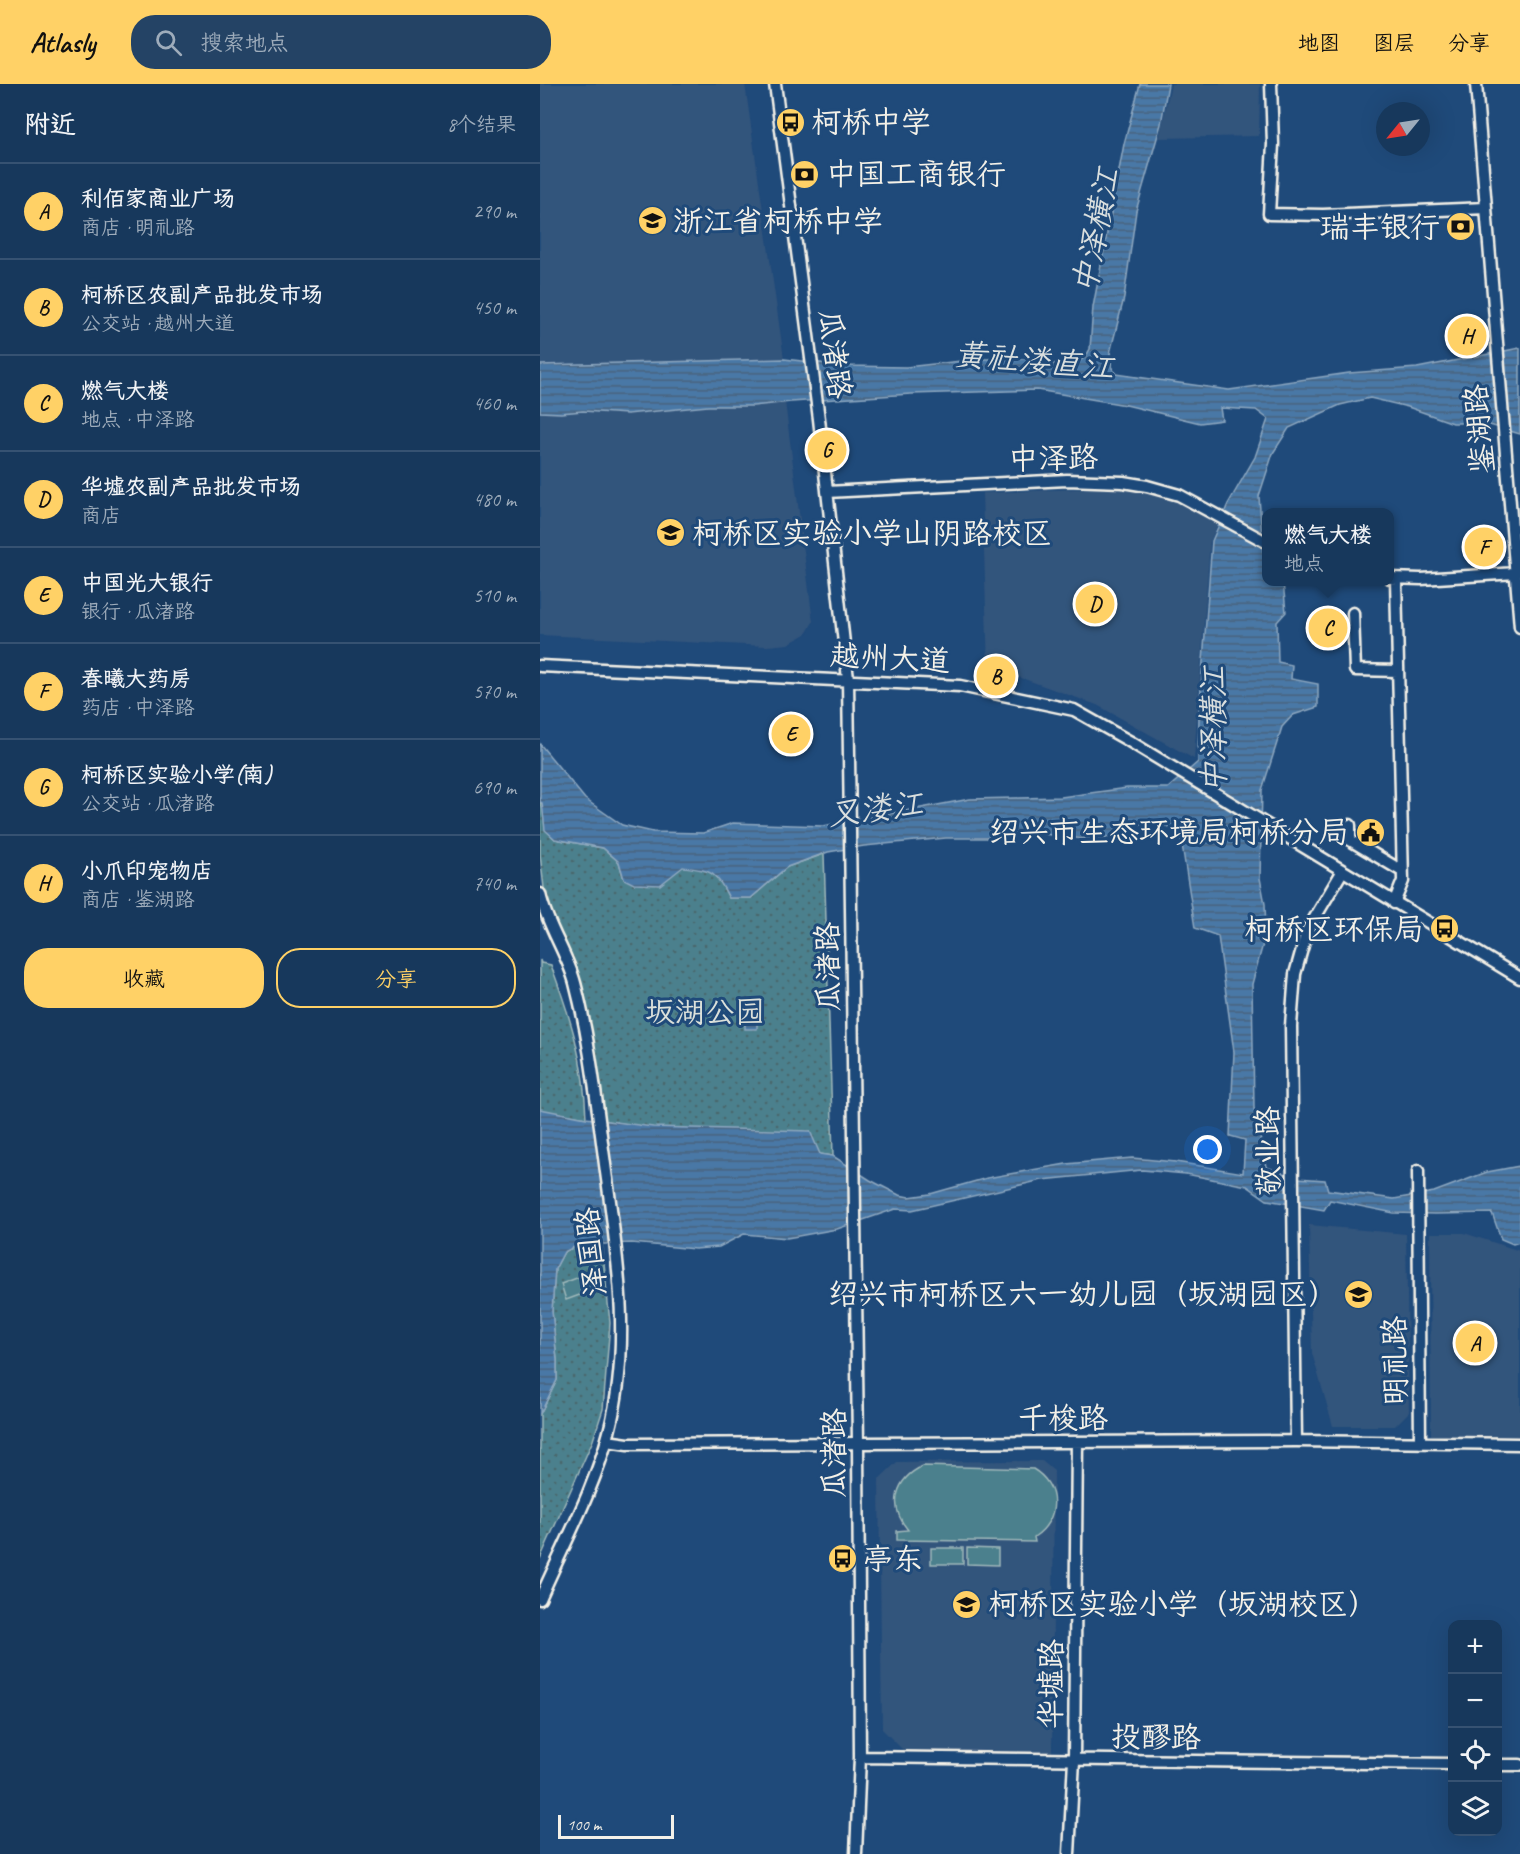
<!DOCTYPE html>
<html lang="zh">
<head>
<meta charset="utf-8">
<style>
  :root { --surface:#17385c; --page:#244365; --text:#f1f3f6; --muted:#9eacbb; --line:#365272; --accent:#ffd166 }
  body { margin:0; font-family:Caveat,"LXGW WenKai TC",sans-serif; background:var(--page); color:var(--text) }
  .controls { position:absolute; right:18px; bottom:18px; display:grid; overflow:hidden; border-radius:12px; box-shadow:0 6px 24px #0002 }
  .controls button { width:54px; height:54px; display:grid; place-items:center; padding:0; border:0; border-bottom:2px solid var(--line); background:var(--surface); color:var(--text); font:30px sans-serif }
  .compass { position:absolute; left:836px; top:18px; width:54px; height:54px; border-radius:50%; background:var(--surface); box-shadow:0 6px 24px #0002; rotate:240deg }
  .scale { position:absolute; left:18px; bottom:15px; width:116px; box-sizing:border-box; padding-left:6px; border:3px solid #f4f1e8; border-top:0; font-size:16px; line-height:21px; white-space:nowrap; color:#f4f1e8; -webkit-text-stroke:4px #1f4a7a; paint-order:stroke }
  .you { position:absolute; left:668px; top:1066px; width:21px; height:21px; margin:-15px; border:4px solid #fff; border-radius:50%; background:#1a73e8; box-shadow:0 0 0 9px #1a73e833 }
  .badge { display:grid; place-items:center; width:39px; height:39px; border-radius:50%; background:var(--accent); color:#111; font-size:20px; font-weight:700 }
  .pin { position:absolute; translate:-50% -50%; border:3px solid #fff; box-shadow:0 2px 6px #0006 }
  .popup { position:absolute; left:722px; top:424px; width:132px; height:78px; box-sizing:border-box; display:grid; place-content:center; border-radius:12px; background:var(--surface); filter:drop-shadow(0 2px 4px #0005); font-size:20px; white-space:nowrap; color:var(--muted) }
  .popup b { font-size:22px; color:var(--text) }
  .popup::after { content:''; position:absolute; left:50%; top:100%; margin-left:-12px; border:12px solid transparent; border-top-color:var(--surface) }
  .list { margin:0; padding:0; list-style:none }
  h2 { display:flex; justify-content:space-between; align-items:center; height:78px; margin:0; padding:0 24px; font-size:26px }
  h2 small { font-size:20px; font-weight:400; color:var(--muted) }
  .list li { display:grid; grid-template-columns:39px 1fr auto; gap:18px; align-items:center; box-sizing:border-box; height:96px; padding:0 24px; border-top:2px solid var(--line) }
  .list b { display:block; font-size:22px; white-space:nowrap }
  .list p { margin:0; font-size:20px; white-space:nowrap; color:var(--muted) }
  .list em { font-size:20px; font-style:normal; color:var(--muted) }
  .actions { display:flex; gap:12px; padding:18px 24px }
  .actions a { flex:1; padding:14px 0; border:2px solid var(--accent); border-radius:24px; text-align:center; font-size:21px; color:var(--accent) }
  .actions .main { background:var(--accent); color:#111 }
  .icon { flex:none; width:33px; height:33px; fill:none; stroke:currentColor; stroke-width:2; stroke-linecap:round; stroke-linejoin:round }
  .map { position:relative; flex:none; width:980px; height:1770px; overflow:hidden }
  header { display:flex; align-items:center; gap:36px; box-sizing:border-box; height:84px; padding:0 30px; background:var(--accent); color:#111 }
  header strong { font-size:28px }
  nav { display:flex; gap:33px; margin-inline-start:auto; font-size:21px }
  .search { width:420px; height:54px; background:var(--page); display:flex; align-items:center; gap:15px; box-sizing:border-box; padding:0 21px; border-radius:24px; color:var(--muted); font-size:22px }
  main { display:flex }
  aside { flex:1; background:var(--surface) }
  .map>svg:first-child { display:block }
  .built { fill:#33547c }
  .park { fill:url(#park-dots); stroke:#a0b8ba; stroke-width:1.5 }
  .garden { fill:#4b808d; stroke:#a0b8ba; stroke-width:1.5 }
  .water { fill:url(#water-rules); stroke:#8ea8c0; stroke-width:1.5 }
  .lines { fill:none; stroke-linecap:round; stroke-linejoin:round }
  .minor-casing { stroke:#f4f1e8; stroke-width:15 }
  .minor { stroke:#1f4a7a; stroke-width:10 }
  .labels { text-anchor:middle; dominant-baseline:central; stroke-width:6; stroke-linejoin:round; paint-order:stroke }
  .poi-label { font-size:30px; fill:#f4f1e8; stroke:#1f4a7a; text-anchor:start }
  .street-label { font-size:30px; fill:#f4f1e8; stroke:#1f4a7a }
  .park-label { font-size:30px; fill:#dbe0da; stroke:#1f4a7a }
  .water-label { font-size:32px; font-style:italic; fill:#dadfde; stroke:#1f4a7a }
</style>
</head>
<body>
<header>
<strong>Atlasly</strong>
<div class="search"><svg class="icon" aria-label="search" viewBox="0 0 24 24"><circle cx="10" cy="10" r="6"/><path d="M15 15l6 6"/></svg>搜索地点</div>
<nav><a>地图</a><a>图层</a><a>分享</a></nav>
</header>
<main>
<aside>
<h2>附近<small>8个结果</small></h2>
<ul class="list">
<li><span class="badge">A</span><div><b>利佰家商业广场</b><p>商店 · 明礼路</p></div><em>290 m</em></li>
<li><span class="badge">B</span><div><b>柯桥区农副产品批发市场</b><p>公交站 · 越州大道</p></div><em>450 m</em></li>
<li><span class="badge">C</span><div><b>燃气大楼</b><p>地点 · 中泽路</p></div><em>460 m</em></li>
<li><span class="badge">D</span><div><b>华墟农副产品批发市场</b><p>商店</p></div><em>480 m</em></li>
<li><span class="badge">E</span><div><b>中国光大银行</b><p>银行 · 瓜渚路</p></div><em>510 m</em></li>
<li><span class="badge">F</span><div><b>春曦大药房</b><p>药店 · 中泽路</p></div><em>570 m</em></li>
<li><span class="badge">G</span><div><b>柯桥区实验小学(南)</b><p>公交站 · 瓜渚路</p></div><em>690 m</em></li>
<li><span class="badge">H</span><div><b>小爪印宠物店</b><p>商店 · 鉴湖路</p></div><em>740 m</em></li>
</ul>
<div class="actions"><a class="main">收藏</a><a>分享</a></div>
</aside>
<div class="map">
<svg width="980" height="1770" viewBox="0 0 980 1770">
  <defs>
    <pattern id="park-dots" width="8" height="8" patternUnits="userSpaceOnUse" patternTransform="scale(1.5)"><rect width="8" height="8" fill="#4b808d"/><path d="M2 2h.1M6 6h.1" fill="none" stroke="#4a676d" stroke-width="1.8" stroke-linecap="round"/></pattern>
    <pattern id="water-rules" width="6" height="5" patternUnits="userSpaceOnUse" patternTransform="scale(1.5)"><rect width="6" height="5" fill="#4a78a6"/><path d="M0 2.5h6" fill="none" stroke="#4a627b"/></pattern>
  </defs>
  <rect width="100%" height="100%" fill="#1f4a7a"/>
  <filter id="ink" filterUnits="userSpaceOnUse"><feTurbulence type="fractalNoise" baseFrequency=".0167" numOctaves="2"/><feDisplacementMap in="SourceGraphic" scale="12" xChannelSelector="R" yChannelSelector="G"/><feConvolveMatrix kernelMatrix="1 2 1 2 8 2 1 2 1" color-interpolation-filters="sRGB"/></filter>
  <g filter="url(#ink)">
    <path class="built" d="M0,0H205L244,275L0,281Z
      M631,0H720L719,52L619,54Z
      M245,318L273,538L266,550L248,560L227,562L0,551V328L21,329L43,327L87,330L168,322H213Z
      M557,404L592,405L614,411L642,420L678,439L670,458L654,675L557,621L448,582L442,409Z
      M769,1141L866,1150L869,1328L855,1342H793L772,1269Z
      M890,1149H924L980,1167V1353L891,1351Z
      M502,1377L514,1387L512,1669L364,1667L342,1645L339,1395L357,1378Z"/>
    <path class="park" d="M0,719H2L6,746L15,755L63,764L79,778L84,795C114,788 157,767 180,798C184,803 186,809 189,814H211L247,783L284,770L293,1072L61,1036L54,973L44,911L18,849L5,812L0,770Z
      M0,876L1,879L11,881C31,935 44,976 46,1034L0,1026Z
      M62,1160L70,1239L63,1325L53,1356L0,1475V1330L17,1296V1276L12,1227L15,1185L24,1168L35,1163Z"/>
    <path class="garden" d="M50,1189L56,1205L26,1216L21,1200Z
      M383,1382L493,1385C520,1401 521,1435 494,1453L495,1458L357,1456V1447L368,1446C348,1422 355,1395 383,1382Z
      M391,1464H423V1480H391Z
      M427,1464L458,1465V1481L427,1480Z"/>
    <path class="water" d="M600,0H628L621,40L596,127L584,214L570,269L572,284L576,290L689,306L809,289L877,284L980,264V350L943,339H913L868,323L830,314L800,321L749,344L733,369L719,412L723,468L726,471V498H743L746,528L737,538L738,578L752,581L751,595L778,600V623L753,631L742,643L722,706L720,794L725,820L726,849L712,900L714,1024L726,1083L757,1094L785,1096L788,1106L854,1115L894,1108L947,1088L980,1082V1158L973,1160L961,1155L952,1129L895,1130L854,1129L790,1116L784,1126L727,1116L707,1102L646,1090L602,1086L502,1096L372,1126L355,1125L297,1145L247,1154L204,1150L179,1163L155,1165L92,1159L38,1161L24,1168L15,1185L12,1227L17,1276V1296L0,1330V1025L46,1034L113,1043L270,1047L280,1070L293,1072L330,1096L359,1111L369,1113L390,1110L447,1094L526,1080L592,1074L636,1078L703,1089L705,1056L690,1052L694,968L678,852L655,844L641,754L628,742L590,739V751L544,755L487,748L447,754H406L324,762L288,768L247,783L211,814H189C175,787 173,787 143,783L120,801L94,800L84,795L79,778L63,764L15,755L5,746L2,719L0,718V660L45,715L82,741L113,748L163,749L193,739L283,742L430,715L521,713L587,704H628L658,678L659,630L672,457L688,420L715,373L728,335L716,326L680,324L682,336L660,339L586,321L497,306L371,310L251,318L213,322H168L87,330L43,327L21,329L0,328V281L244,275L307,282L366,283L440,275H486L532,283L546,272L550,265L553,223L584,60Z
      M205,926H217V945H205Z"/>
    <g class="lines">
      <defs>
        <path id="minor" d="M235,0L279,335L308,595L318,1359L320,1673L316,1770
          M731,0L733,60L729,130L783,131L946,124
          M936,0L980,543
          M287,408L527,396L583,398L607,402L639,411L726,458
          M850,494L881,495L976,489
          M813,529L815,586L858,587
          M0,582L420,602L534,626L589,657L980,894
          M810,741V756L862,787
          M0,810C7,842 27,869 35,899C50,956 56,1015 64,1073C76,1164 93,1257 69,1348C54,1406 24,1460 0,1515
          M854,819L863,797L856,495
          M878,1087L880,1359
          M67,1357L88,1360L756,1357L980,1360
          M756,1357L751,942L755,890L767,847L802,788
          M320,1673L912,1680
          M958,1681H980
          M529,1770L534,1676L537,1358"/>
      </defs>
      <use href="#minor" class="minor-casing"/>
      <use href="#minor" class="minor"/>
    </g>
  </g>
  <defs>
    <symbol id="bus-disc" viewBox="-11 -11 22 22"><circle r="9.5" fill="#ffd166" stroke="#1f4a7a"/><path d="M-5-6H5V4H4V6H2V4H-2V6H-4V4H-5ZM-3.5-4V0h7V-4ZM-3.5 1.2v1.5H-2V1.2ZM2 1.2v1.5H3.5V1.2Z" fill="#111"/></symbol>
    <symbol id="bank-disc" viewBox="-11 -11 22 22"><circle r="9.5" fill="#ffd166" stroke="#1f4a7a"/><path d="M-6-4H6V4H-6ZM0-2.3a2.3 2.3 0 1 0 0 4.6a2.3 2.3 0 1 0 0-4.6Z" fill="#111"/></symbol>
    <symbol id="school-disc" viewBox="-11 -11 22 22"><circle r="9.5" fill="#ffd166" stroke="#1f4a7a"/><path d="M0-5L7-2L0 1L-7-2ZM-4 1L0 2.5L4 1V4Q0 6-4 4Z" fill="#111"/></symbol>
    <symbol id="civic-disc" viewBox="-11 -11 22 22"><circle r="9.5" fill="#ffd166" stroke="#1f4a7a"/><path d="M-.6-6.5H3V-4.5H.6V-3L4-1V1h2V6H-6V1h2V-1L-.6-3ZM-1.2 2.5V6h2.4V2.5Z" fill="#111"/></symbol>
  </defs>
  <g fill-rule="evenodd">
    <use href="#bus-disc" x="234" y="22" width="33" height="33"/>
    <use href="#bank-disc" x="248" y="74" width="33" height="33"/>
    <use href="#school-disc" x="96" y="120" width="33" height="33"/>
    <use href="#bank-disc" x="904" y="126" width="33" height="33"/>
    <use href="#school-disc" x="114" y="432" width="33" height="33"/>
    <use href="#civic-disc" x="814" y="732" width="33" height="33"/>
    <use href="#bus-disc" x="888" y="828" width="33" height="33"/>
    <use href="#school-disc" x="802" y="1194" width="33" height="33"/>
    <use href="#bus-disc" x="286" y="1458" width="33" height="33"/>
    <use href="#school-disc" x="410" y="1504" width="33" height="33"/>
  </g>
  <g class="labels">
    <g class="poi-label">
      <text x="271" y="38">柯桥中学</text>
      <text x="286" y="90">中国工商银行</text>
      <text x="133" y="137">浙江省柯桥中学</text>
      <text x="900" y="143" text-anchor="end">瑞丰银行</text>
      <text x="152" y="449">柯桥区实验小学山阴路校区</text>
      <text x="809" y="748" text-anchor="end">绍兴市生态环境局柯桥分局</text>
      <text x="884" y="845" text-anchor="end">柯桥区环保局</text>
      <text x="798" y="1210" text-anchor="end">绍兴市柯桥区六一幼儿园（坂湖园区）</text>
      <text x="323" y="1475">亭东</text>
      <text x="448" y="1520">柯桥区实验小学（坂湖校区）</text>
    </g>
    <g class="street-label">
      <text transform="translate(295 270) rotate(83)">瓜渚路</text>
      <text transform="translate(939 345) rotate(-95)">鉴湖路</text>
      <text transform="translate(513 374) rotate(-1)">中泽路</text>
      <text transform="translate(350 574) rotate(3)">越州大道</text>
      <text transform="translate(288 883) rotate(-91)">瓜渚路</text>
      <text transform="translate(728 1067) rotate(-91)">敬业路</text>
      <text transform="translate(51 1168) rotate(-96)">泽国路</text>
      <text transform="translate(855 1277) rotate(-91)">明礼路</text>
      <text x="523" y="1334">千梭路</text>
      <text transform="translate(294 1369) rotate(-90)">瓜渚路</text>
      <text transform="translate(511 1600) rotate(-89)">华墟路</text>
      <text transform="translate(616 1653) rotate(1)">投醪路</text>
    </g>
    <g class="park-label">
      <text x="165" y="928">坂湖公园</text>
    </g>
    <g class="water-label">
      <text transform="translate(556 147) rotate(-79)">中泽横江</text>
      <text transform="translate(494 277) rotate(5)">黄社溇直江</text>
      <text transform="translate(673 646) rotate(-90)">中泽横江</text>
      <text transform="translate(335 725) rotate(-7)">叉溇江</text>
    </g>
  </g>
</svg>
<div class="controls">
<button>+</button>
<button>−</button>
<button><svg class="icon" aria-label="locate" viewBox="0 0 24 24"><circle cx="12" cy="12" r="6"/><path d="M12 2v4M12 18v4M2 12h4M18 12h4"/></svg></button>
<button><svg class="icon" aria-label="layers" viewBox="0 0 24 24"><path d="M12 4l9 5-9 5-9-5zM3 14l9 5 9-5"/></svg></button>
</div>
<svg class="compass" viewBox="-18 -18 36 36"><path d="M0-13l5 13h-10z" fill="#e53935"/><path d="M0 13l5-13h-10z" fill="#9eacbb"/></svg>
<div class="scale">100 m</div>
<div class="you"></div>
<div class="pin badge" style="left:935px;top:1259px">A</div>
<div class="pin badge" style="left:456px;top:592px">B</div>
<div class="pin badge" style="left:788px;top:544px">C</div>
<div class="popup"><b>燃气大楼</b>地点</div>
<div class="pin badge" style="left:555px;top:520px">D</div>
<div class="pin badge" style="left:251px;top:650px">E</div>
<div class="pin badge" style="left:944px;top:463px">F</div>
<div class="pin badge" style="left:287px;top:366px">G</div>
<div class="pin badge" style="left:927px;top:252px">H</div>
</div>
</main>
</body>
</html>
